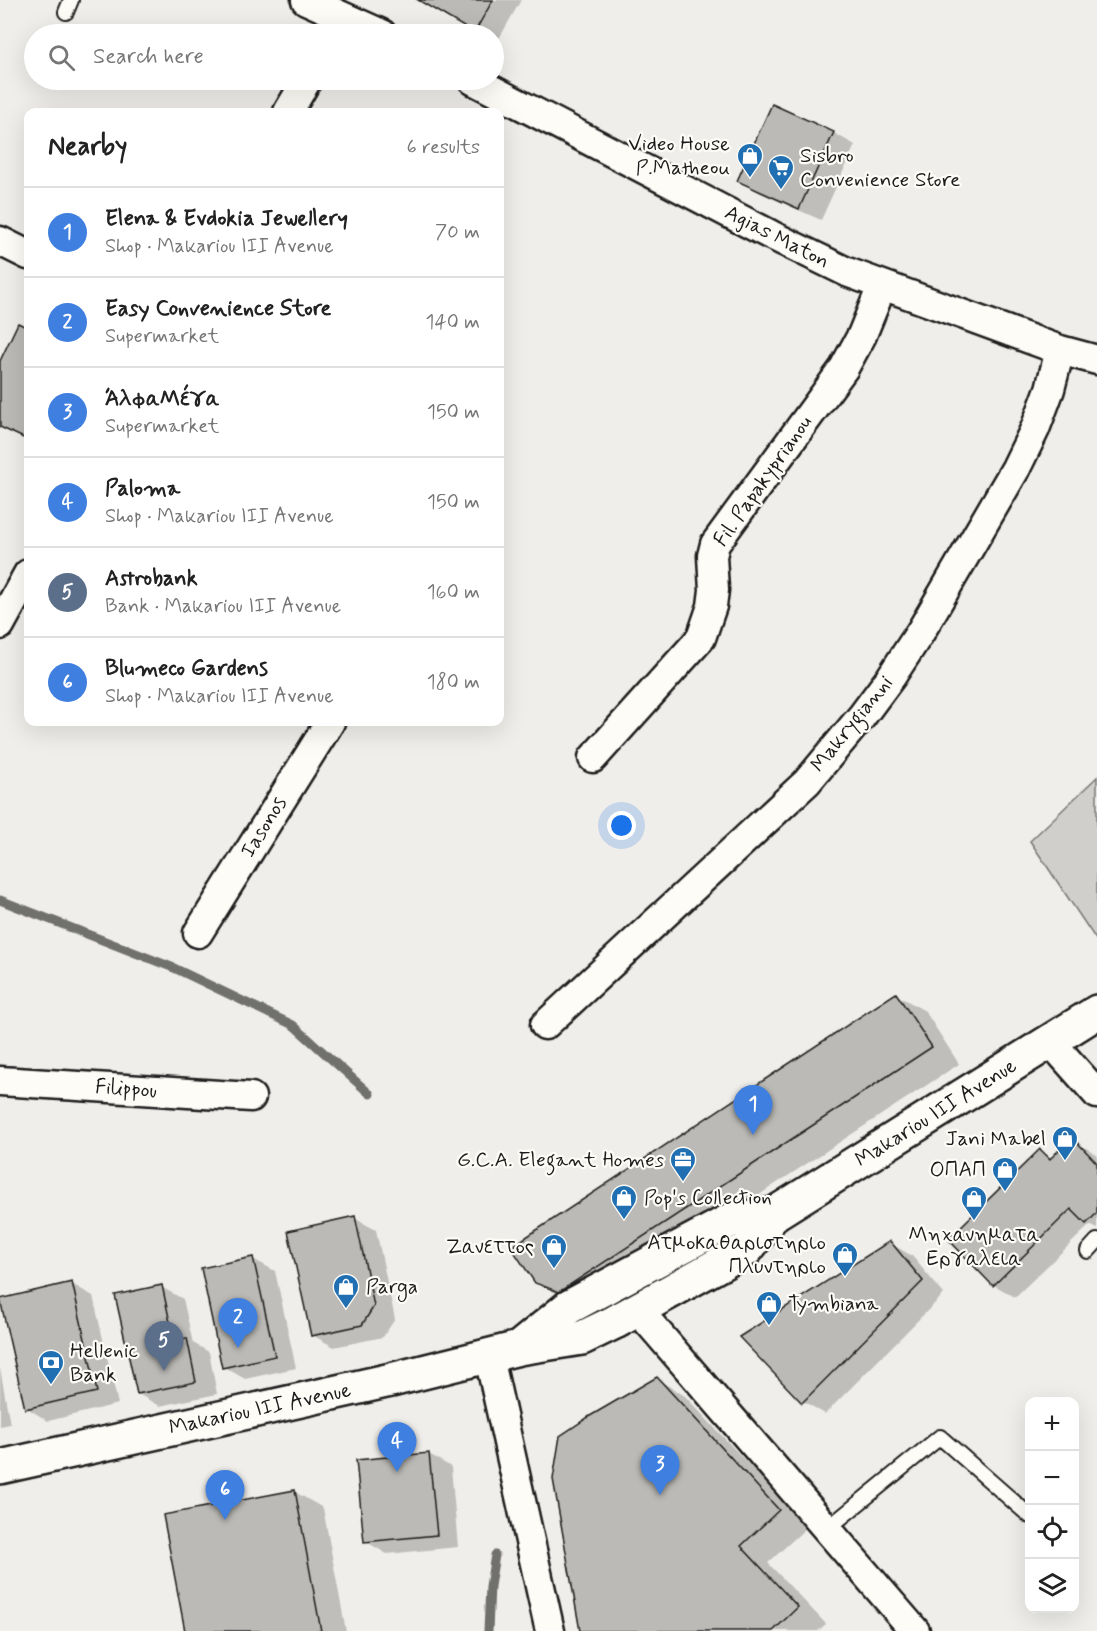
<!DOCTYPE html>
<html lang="en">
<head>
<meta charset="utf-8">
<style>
  :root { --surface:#fff; --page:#f6f6f6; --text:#222; --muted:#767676; --line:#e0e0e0; --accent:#1f6fb2 }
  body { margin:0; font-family:Mynerve,sans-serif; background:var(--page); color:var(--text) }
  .controls { position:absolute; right:18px; bottom:18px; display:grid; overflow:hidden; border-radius:12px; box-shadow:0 6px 24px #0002 }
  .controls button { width:54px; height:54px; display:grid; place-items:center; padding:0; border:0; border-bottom:2px solid var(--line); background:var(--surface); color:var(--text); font:30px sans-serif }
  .you { position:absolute; left:622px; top:826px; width:21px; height:21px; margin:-15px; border:4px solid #fff; border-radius:50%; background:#1a73e8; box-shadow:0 0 0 9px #1a73e833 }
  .badge { display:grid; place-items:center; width:39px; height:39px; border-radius:50%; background:var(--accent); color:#fff; font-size:20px; font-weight:700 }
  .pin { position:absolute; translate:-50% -50px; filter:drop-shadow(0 2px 3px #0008) }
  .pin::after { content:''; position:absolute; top:32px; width:21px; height:18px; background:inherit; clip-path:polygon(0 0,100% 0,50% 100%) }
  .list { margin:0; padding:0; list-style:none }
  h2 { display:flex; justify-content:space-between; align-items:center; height:78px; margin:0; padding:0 24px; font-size:26px }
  h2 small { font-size:20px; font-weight:400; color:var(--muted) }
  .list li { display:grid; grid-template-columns:39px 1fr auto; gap:18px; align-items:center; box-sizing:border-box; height:90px; padding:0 24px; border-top:2px solid var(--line) }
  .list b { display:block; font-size:22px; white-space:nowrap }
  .list p { margin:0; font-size:20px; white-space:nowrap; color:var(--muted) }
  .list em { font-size:20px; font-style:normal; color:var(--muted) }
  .icon { flex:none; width:33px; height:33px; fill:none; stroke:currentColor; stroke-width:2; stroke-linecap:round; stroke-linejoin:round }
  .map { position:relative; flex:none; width:1097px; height:1631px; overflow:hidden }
  .search { position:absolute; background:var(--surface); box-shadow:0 6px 24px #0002; left:24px; top:24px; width:480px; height:66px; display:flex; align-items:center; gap:15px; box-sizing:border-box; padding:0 21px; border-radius:33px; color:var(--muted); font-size:22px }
  .panel { position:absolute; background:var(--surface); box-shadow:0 6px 24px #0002; left:24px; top:108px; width:480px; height:618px; border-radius:12px }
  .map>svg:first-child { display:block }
  .green { fill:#d0cfcc; stroke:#767674; stroke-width:1.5 }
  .shadow { fill:#0003 }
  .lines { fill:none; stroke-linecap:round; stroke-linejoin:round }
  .stream { stroke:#706f6d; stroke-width:9 }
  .building { fill:#bbbab6; stroke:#1c1c1c; stroke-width:1.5 }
  .lane-casing { stroke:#1c1c1c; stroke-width:18 }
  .street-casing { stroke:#1c1c1c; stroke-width:33 }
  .secondary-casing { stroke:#1c1c1c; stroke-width:38 }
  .lane { stroke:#fdfcf7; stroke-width:14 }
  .street { stroke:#fdfcf7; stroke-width:28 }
  .secondary { stroke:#fdfcf7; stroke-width:33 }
  .labels { text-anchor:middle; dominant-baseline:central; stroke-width:4.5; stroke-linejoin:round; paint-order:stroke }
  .poi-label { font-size:21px; fill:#1c1c1c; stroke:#fdfcf7; text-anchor:end }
  .street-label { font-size:21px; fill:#1c1c1c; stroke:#fdfcf7 }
</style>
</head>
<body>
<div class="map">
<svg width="1097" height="1631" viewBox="0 0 1097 1631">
  <rect width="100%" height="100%" fill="#f0eeea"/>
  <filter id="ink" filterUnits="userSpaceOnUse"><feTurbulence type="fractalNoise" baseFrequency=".0167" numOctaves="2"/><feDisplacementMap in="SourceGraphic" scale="12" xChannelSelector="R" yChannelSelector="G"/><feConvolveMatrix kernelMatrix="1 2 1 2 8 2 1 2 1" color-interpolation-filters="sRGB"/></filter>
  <g filter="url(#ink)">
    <path class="green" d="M1097,777V941L1030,841Z"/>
    <path class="shadow" d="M421,0H521L496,44L494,42V34H480Z
      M773,105L834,133L855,145L821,220L760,193L739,181Z
      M19,325L28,330V441L0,427V364Z
      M897,995L925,1011L959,1064L588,1307L565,1298L536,1282Z
      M1072,1139L1097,1155V1229L1090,1225L1015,1297L994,1285L1040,1151L1053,1158Z
      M354,1218L376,1230L395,1319L383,1337L334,1347L312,1335Z
      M890,1243L912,1256L944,1294L825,1414L803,1401Z
      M253,1259L275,1271L296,1368L245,1379L224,1367Z
      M72,1284L93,1296L118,1404L48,1421L27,1408Z
      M161,1287L183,1299L193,1343L209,1352L217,1394L160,1406L138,1394Z
      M0,1368L10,1424L0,1426Z
      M657,1379L685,1396L807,1527L768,1563L826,1624L818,1631H582Z
      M429,1454L451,1467L458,1547L387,1554L365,1541Z
      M295,1492L323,1508L346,1631H188Z"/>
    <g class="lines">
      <path class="stream" d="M0,900L174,968L293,1025L370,1094
        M488,1631L490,1586L495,1555"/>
    </g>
    <path class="building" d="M418,0H493L474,33Z
      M772,104L834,132L799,209L737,181Z
      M18,323L28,328V440L0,427V361Z
      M896,993L932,1047L559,1292L535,1283L511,1247Z
      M1072,1137L1097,1163V1213L1086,1224L1071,1209L993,1286L948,1239L1040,1149L1050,1159Z
      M355,1216L374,1306L362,1325L311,1336L288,1231Z
      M890,1241L923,1281L802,1403L739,1337Z
      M253,1257L275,1356L222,1368L201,1268Z
      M72,1282L97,1392L25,1409L0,1299Z
      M162,1285L174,1341L187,1338L196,1382L137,1394L115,1295Z
      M657,1377L779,1510L741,1546L798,1607L773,1631H580L553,1479L560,1436L590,1416Z
      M429,1453L437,1535L364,1542L356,1460Z
      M295,1490L321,1631H185L163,1515Z"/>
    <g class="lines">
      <defs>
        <path id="lane" d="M66,12L71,0
          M1088,1251L1097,1241
          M827,1529L940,1437L1030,1516"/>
        <path id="street" d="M306,0L382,34
          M473,80L771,235L847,272L1060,350L1097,360
          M288,112L307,80
          M0,241L28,255
          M0,625L28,574
          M593,758L701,638L712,606L714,590L712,556L715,544L844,368L862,335L882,286
          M198,933L330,722
          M545,1025L807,782L862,716L891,677L921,631L1016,468L1035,429L1050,389L1060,350
          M1050,1041L1097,1094
          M0,1081L251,1097
          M638,1310L915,1631
          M489,1357L550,1631"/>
        <path id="secondary" d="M520,1347L569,1307L731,1220L774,1214
          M0,1467L391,1380L519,1348L582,1338L615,1322L747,1249L774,1214L1097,1012"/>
      </defs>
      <use href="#lane" class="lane-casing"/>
      <use href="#street" class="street-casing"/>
      <use href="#secondary" class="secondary-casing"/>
      <use href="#lane" class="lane"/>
      <use href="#street" class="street"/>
      <use href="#secondary" class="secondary"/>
    </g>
  </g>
  <defs>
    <symbol id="shop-pin" viewBox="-11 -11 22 30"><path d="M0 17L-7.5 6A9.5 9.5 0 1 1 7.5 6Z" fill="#1f6fb2" stroke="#fdfcf7"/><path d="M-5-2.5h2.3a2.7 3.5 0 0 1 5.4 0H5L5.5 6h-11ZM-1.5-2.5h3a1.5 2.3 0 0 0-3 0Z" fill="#fff"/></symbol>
    <symbol id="supermarket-pin" viewBox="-11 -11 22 30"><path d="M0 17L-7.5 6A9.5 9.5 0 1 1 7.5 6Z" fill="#1f6fb2" stroke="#fdfcf7"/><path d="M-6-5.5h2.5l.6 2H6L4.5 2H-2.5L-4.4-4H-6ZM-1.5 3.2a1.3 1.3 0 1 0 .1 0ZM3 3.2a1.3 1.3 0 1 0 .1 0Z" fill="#fff"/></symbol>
    <symbol id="office-pin" viewBox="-11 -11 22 30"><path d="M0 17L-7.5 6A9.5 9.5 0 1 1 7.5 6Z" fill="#1f6fb2" stroke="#fdfcf7"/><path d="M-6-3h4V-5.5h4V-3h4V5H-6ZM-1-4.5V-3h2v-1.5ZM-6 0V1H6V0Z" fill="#fff"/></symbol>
    <symbol id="bank-pin" viewBox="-11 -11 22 30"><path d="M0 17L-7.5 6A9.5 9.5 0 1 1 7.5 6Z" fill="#1f6fb2" stroke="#fdfcf7"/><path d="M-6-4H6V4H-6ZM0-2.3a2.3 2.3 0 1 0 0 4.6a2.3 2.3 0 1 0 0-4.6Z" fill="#fff"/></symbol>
  </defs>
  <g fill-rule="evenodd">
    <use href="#shop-pin" x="735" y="141" width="30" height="40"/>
    <use href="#supermarket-pin" x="766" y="153" width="30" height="40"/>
    <use href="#shop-pin" x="1050" y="1124" width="30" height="40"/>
    <use href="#office-pin" x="668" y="1145" width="30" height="40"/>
    <use href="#shop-pin" x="990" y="1155" width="30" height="40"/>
    <use href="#shop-pin" x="609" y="1183" width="30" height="40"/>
    <use href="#shop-pin" x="959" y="1184" width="30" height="40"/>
    <use href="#shop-pin" x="539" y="1232" width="30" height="40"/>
    <use href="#shop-pin" x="830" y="1240" width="30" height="40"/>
    <use href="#shop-pin" x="331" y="1272" width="30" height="40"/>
    <use href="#shop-pin" x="754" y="1289" width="30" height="40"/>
    <use href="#bank-pin" x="36" y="1348" width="30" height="40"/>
  </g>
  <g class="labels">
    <g class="poi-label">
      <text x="730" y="144">Video House<tspan x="730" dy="24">P.Matheou</tspan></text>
      <text x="800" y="156" text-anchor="start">Sisbro<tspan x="800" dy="24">Convenience Store</tspan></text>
      <text x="1046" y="1139">Jani Mabel</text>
      <text x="664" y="1160">G.C.A. Elegant Homes</text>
      <text x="986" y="1170">ΟΠΑΠ</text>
      <text x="644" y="1198" text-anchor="start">Pop's Collection</text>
      <text x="974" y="1235" text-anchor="middle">Μηχανηματα<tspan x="974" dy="24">Εργαλεια</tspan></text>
      <text x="826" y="1243">Ατμοκαθαριστηριο<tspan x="826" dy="24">Πλυντηριο</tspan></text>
      <text x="534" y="1247">Ζανεττος</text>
      <text x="366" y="1287" text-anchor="start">Parga</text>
      <text x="788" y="1304" text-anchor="start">Tymbiana</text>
      <text x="70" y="1351" text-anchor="start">Hellenic<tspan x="70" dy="24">Bank</tspan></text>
    </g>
    <g class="street-label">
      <text transform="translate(777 237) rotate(27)">Agias Maton</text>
      <text transform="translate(763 481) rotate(-55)">Fil. Papakyprianou</text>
      <text transform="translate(852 724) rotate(-51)">Makrygianni</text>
      <text transform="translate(264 827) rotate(-58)">Iasonos</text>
      <text transform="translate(126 1089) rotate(4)">Filippou</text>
      <text transform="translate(936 1113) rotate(-32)">Makariou III Avenue</text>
      <text transform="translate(260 1409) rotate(-12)">Makariou III Avenue</text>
    </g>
  </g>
</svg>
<div class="controls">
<button>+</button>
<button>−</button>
<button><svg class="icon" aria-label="locate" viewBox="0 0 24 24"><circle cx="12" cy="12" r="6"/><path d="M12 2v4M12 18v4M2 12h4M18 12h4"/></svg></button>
<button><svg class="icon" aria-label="layers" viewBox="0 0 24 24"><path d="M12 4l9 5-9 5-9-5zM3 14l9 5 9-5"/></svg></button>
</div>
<div class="you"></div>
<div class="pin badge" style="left:753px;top:1135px;background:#3f7fe0">1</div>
<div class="pin badge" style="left:238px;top:1348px;background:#3f7fe0">2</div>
<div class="pin badge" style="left:660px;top:1495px;background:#3f7fe0">3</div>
<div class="pin badge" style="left:397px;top:1472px;background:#3f7fe0">4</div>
<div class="pin badge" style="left:164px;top:1371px;background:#5c6f8a">5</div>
<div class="pin badge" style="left:225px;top:1520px;background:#3f7fe0">6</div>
<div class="search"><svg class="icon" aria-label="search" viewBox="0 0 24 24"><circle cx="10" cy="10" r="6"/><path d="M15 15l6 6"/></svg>Search here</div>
<section class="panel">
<h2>Nearby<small>6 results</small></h2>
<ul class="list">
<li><span class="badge" style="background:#3f7fe0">1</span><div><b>Elena &amp; Evdokia Jewellery</b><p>Shop · Makariou III Avenue</p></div><em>70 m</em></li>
<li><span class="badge" style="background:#3f7fe0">2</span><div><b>Easy Convenience Store</b><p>Supermarket</p></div><em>140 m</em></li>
<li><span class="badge" style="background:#3f7fe0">3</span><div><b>ΆλφαΜέγα</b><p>Supermarket</p></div><em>150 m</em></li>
<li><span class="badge" style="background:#3f7fe0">4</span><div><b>Paloma</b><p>Shop · Makariou III Avenue</p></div><em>150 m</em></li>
<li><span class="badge" style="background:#5c6f8a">5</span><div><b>Astrobank</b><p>Bank · Makariou III Avenue</p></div><em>160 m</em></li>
<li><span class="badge" style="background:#3f7fe0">6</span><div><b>Blumeco Gardens</b><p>Shop · Makariou III Avenue</p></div><em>180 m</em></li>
</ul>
</section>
</div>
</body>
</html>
